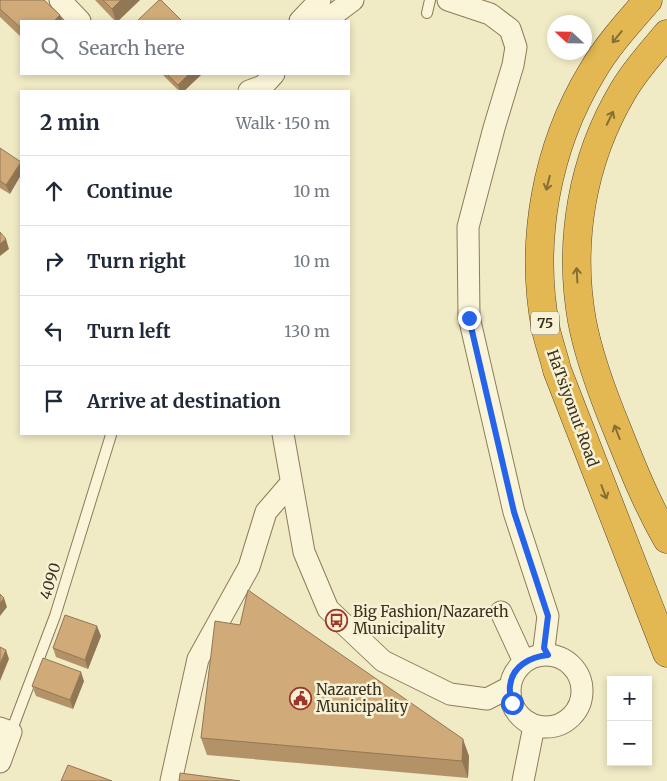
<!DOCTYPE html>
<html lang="en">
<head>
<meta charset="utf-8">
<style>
  :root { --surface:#fff; --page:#f2f2f3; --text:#1f2937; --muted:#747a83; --line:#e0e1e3 }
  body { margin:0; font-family:Merriweather,serif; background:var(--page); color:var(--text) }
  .controls { position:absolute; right:15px; bottom:15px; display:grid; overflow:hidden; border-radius:0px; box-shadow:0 2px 8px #0003 }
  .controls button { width:45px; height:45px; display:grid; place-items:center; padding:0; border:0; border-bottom:1px solid var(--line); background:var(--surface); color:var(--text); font:25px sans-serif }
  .compass { position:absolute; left:547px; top:15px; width:45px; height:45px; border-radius:50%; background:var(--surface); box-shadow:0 2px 8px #0003; rotate:292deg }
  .stop { position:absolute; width:15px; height:15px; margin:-11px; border:4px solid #2563eb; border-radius:50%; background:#fff }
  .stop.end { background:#2563eb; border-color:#fff; box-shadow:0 1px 5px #0008 }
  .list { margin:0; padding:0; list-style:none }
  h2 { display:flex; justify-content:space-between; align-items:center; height:65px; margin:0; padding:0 20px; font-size:21px }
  h2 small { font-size:16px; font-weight:400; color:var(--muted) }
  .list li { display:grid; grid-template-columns:32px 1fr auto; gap:15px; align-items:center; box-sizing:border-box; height:70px; padding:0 20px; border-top:1px solid var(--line) }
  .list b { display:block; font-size:19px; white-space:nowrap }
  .list em { font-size:16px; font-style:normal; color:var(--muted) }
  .icon { flex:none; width:28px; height:28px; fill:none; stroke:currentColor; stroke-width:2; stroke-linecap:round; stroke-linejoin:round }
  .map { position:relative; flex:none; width:667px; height:781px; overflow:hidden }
  .search { position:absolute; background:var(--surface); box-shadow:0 2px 8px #0003; left:20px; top:20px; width:330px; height:55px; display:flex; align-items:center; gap:12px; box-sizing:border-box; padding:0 18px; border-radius:0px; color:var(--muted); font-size:19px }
  .panel { position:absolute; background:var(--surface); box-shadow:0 2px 8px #0003; left:20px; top:90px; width:330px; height:345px; border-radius:0px }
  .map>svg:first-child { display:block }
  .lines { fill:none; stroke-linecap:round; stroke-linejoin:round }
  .lane-casing { stroke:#8c7c5a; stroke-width:12 }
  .street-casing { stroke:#8c7c5a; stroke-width:23 }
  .highway-casing { stroke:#5a492e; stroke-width:29 }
  .lane { stroke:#faf5d9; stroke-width:10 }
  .street { stroke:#faf5d9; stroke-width:21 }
  .highway { stroke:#e3b852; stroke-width:28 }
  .wall { fill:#b39268 }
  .shaded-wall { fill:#927755 }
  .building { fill:#d0aa79; stroke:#927755 }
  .oneway { stroke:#876e35 }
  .route { stroke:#2563eb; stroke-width:6 }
  .labels { text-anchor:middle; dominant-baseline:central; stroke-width:5; stroke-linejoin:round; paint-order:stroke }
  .shield { fill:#f7f2d5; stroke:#746b55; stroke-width:1 }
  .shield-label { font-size:14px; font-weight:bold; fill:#3c311e }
  .street-label { font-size:15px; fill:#3c311e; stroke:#f7f2d5 }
  .poi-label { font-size:15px; fill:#3c311e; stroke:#f7f2d5; text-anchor:start }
</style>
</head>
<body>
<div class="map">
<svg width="667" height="781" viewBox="0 0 667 781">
  <rect width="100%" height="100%" fill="#f0eac5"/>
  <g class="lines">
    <defs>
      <path id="lane" d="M427,13L430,0
        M11,732L55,616L111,435"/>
      <path id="street" d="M60,0L80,21
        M448,0L490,14L510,29L516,47L513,65L494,128L468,227L469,317L514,512L548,616L544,648L548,655
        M300,21L320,0
        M325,21L353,0
        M249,91L263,86L274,74
        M283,434L304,552L328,609L383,661L450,694L487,699L510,687
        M501,612L524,662
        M510 691a36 36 0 1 1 72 0a36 36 0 1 1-72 0Z
        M0,728L11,732L0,762
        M171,781L198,659L249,567L266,512L291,483
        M523,781L534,726"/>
      <path id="highway" d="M648,0C628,23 607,46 592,72C546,148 529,243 546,330C549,343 554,357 557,370L667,653
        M667,34C652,52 635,70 623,91C582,160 568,242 582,321C589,358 603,395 617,429C632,467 647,504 667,539"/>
    </defs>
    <use href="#lane" class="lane-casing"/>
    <use href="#street" class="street-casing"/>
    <use href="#highway" class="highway-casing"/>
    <use href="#lane" class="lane"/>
    <use href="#street" class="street"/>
    <use href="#highway" class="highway"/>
  </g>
  <path class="wall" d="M0,0L60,15L63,21H21V37L0,17Z
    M95,0H140L118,21H115Z
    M162,74H202L184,91H179Z
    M0,148L10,194L0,188Z
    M101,636L88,669L56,657L53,648Z
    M84,681L73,709L36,696L32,686Z
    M201,738L469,756L468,778L207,755Z"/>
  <path class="shaded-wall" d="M121,0H140L118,21H116L112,9Z
    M60,15L63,21H54Z
    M189,74H202L184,91H180L178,85Z
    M21,162V175L10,194L6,185Z
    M6,239L9,249L0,256V244Z
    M4,598L7,607L0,616V603Z
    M97,626L101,636L88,669L85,660Z
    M6,650L9,659L0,681V664Z
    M81,672L84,681L73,709L70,700Z
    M463,739L469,756L468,778L462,761Z"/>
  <path class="building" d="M0,0H44L60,15L54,21H21V28L0,9Z
    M103,0H121L112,9Z
    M159,0H161L181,20L180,21H137Z
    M167,74H189L178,85Z
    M0,148L21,162L6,185L0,181Z
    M0,232L6,239L0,244Z
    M248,590L463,739L462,761L201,738L215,621L240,625Z
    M0,594L4,598L0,603Z
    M65,615L97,626L85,660L53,648Z
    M0,647L6,650L0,664Z
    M43,658L81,672L70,700L32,686Z
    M68,765L112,781H61Z
    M180,773L240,781H179Z"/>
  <defs><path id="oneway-shaft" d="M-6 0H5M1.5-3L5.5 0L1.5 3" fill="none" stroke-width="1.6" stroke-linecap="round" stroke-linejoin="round" transform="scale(1.25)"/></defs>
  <g class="oneway">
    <use href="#oneway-shaft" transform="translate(617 37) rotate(129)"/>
    <use href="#oneway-shaft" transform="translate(610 118) rotate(-64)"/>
    <use href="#oneway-shaft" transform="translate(548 183) rotate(104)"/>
    <use href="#oneway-shaft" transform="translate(577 275) rotate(-93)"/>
    <use href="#oneway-shaft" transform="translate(617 432) rotate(-111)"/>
    <use href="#oneway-shaft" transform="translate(604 492) rotate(69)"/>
  </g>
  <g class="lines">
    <path class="route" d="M469,318L514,512L548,616L544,648L548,655C530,657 512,666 510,686C509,692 511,698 512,703"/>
  </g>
  <defs>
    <symbol id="bus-ring" viewBox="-11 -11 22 22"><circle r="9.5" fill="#f7f2d5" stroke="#9e3727" stroke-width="1.5"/><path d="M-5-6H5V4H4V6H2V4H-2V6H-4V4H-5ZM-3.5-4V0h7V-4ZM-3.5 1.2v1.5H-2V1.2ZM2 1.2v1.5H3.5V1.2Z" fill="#9e3727"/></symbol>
    <symbol id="civic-ring" viewBox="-11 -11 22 22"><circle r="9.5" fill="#f7f2d5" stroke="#9e3727" stroke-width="1.5"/><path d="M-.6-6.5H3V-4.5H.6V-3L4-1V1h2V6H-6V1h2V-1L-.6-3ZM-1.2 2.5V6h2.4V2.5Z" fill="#9e3727"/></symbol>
  </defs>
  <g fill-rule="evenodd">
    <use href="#bus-ring" x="324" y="608" width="25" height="25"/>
    <use href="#civic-ring" x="288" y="686" width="25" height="25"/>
  </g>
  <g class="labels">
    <rect class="shield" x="531" y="311.5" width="28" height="23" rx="4"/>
    <g class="shield-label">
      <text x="545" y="323">75</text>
    </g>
    <g class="street-label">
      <text transform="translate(573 408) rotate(70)">HaTsiyonut Road</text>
      <text transform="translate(50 581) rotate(-73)">4090</text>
    </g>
    <g class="poi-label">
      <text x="353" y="611">Big Fashion/Nazareth<tspan x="353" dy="17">Municipality</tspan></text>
      <text x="316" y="689">Nazareth<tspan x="316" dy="17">Municipality</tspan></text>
    </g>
  </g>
</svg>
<div class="controls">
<button>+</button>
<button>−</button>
</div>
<svg class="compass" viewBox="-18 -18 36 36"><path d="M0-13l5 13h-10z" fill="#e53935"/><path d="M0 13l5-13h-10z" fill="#747a83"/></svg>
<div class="stop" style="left:512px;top:703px"></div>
<div class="stop end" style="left:469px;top:318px"></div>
<div class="search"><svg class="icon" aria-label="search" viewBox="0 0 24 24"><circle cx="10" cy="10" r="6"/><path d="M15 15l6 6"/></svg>Search here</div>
<section class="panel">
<h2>2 min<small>Walk · 150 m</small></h2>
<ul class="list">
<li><svg class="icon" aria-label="ahead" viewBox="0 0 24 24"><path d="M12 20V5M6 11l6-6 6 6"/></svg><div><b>Continue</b></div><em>10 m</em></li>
<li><svg class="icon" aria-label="right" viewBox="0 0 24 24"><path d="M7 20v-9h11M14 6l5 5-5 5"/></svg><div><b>Turn right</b></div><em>10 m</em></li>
<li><svg class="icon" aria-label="left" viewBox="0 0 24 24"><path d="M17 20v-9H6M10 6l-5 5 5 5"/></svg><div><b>Turn left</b></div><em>130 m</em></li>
<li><svg class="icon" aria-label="arrive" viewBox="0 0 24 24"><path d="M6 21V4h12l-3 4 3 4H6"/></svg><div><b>Arrive at destination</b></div></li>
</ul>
</section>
</div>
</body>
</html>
